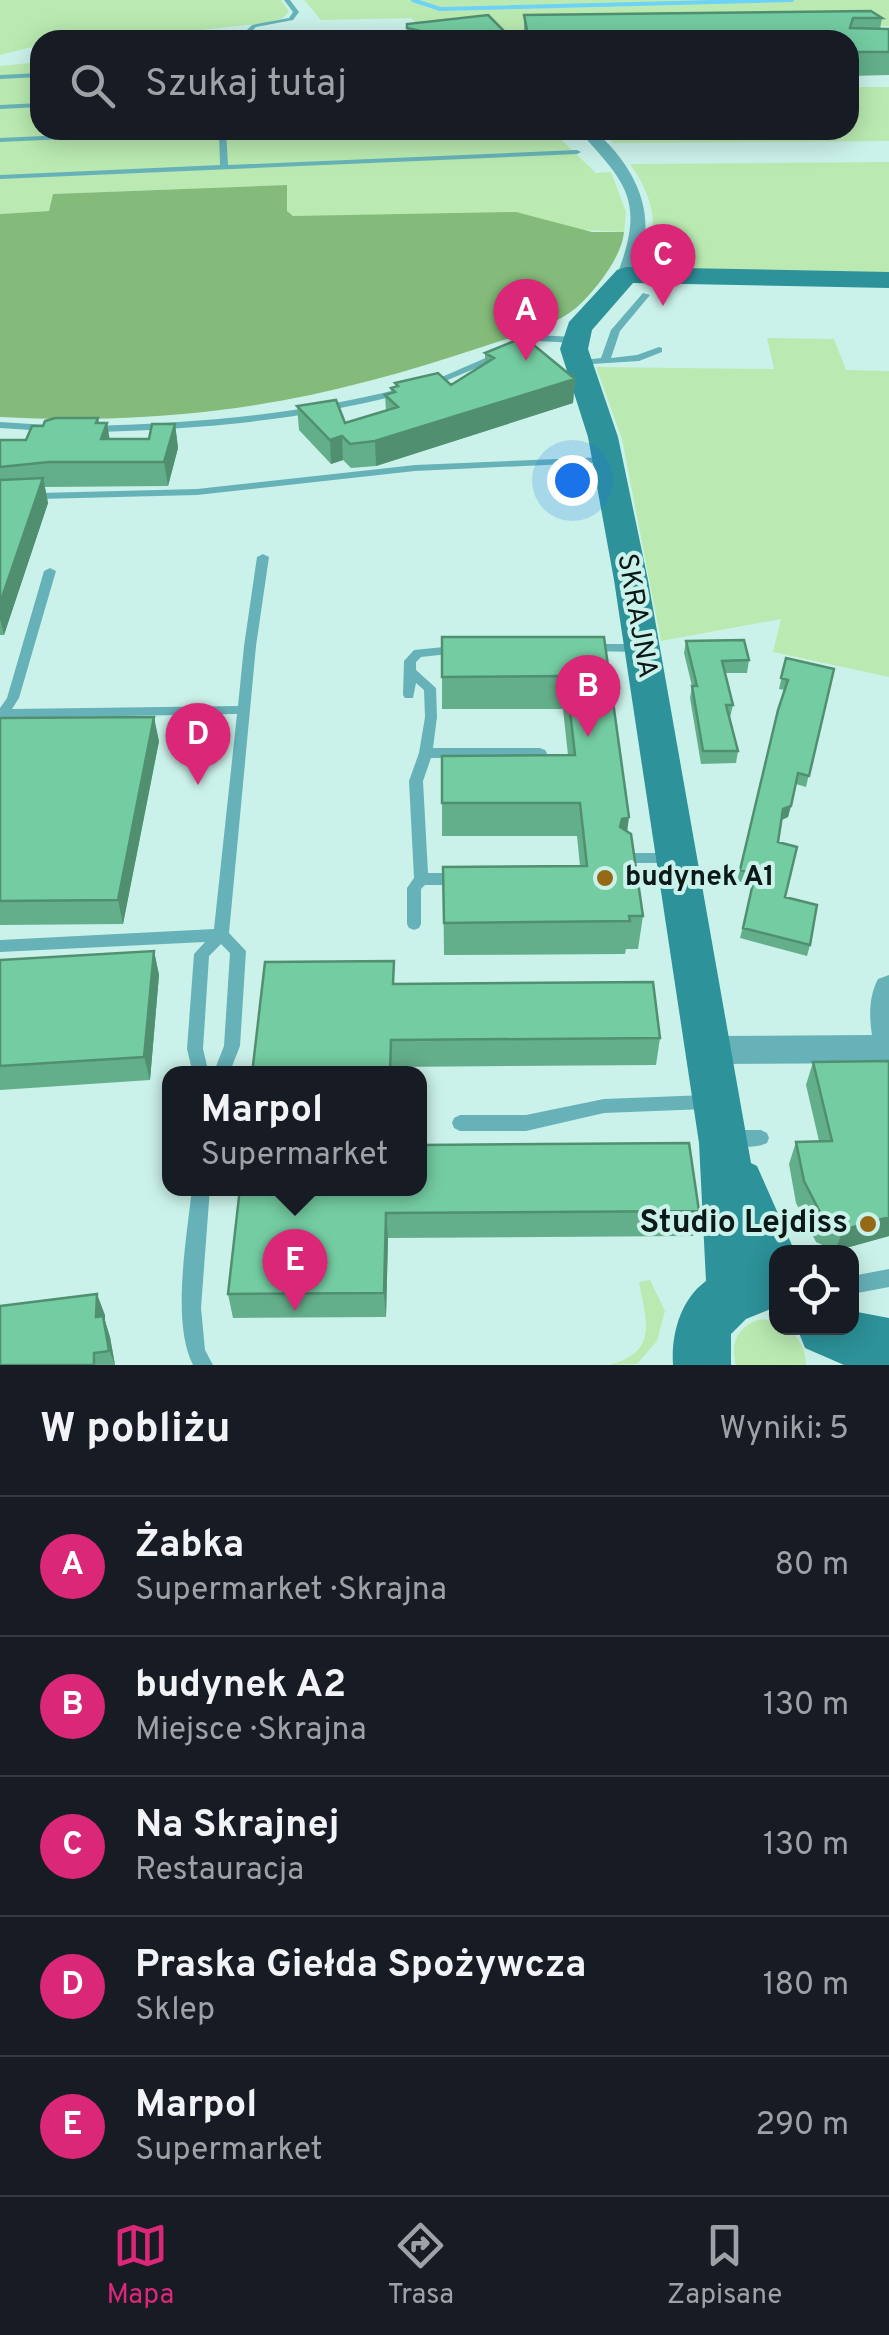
<!DOCTYPE html>
<html lang="pl">
<head>
<meta charset="utf-8">
<style>
  :root { --surface:#171b24; --page:#242831; --text:#f1f3f6; --muted:#9ea1a6; --line:#363941; --accent:#db2777 }
  body { margin:0; font-family:Overpass,sans-serif; background:var(--page); color:var(--text) }
  .controls { position:absolute; right:30px; bottom:30px; display:grid; overflow:hidden; border-radius:20px; box-shadow:0 5px 25px #0003 }
  .controls button { width:90px; height:90px; display:grid; place-items:center; padding:0; border:0; border-bottom:2px solid var(--line); background:var(--surface); color:var(--text); font:50px sans-serif }
  .you { position:absolute; left:572px; top:480px; width:35px; height:35px; margin:-25px; border:8px solid #fff; border-radius:50%; background:#1a73e8; box-shadow:0 0 0 15px #1a73e833 }
  .badge { display:grid; place-items:center; width:65px; height:65px; border-radius:50%; background:var(--accent); color:#fff; font-size:32px; font-weight:700 }
  .pin { position:absolute; translate:-50% -82px; filter:drop-shadow(0 2px 5px #0008) }
  .pin::after { content:''; position:absolute; top:52px; width:35px; height:30px; background:inherit; clip-path:polygon(0 0,100% 0,50% 100%) }
  .popup { position:absolute; left:162px; top:1066px; width:265px; height:130px; box-sizing:border-box; display:grid; place-content:center; border-radius:20px; background:var(--surface); filter:drop-shadow(0 2px 8px #0005); font-size:32px; white-space:nowrap; color:var(--muted) }
  .popup b { font-size:38px; color:var(--text) }
  .popup::after { content:''; position:absolute; left:50%; top:100%; margin-left:-20px; border:20px solid transparent; border-top-color:var(--surface) }
  .list { margin:0; padding:0; list-style:none }
  h2 { display:flex; justify-content:space-between; align-items:center; height:130px; margin:0; padding:0 40px; font-size:42px }
  h2 small { font-size:32px; font-weight:400; color:var(--muted) }
  .list li { display:grid; grid-template-columns:65px 1fr auto; gap:30px; align-items:center; box-sizing:border-box; height:140px; padding:0 40px; border-top:2px solid var(--line) }
  .list b { display:block; font-size:38px; white-space:nowrap }
  .list p { margin:0; font-size:32px; white-space:nowrap; color:var(--muted) }
  .list em { font-size:32px; font-style:normal; color:var(--muted) }
  .icon { flex:none; width:55px; height:55px; fill:none; stroke:currentColor; stroke-width:2; stroke-linecap:round; stroke-linejoin:round }
  .map { position:relative; flex:none; width:889px; height:1365px; overflow:hidden }
  .search { position:absolute; background:var(--surface); box-shadow:0 5px 25px #0003; left:30px; right:30px; top:30px; height:110px; display:flex; align-items:center; gap:25px; box-sizing:border-box; padding:0 35px; border-radius:30px; color:var(--muted); font-size:38px }
  .sheet { height:830px; background:var(--surface) }
  nav { display:flex; justify-content:space-around; align-items:center; box-sizing:border-box; height:140px; border-top:2px solid var(--line); background:var(--surface); font-size:28px; color:var(--muted) }
  nav a { display:grid; justify-items:center; gap:5px }
  nav .on { color:var(--accent) }
  .map>svg:first-child { display:block }
  .green { fill:#baeab1 }
  .forest { fill:#84ba7a }
  .lines { fill:none; stroke-linecap:round; stroke-linejoin:round }
  .stream { stroke:#6ed1f6; stroke-width:4 }
  .lane { fill:#67b2b9; fill-rule:evenodd }
  .street { fill:#67b2b9; fill-rule:evenodd }
  .secondary { fill:#2d929a; fill-rule:evenodd }
  .wall { fill:#64af8b }
  .shaded-wall { fill:#518f71 }
  .building { fill:#74cca2; stroke:#518f71; stroke-width:2.5 }
  .poi-dot { fill:#956916; stroke:#cbf2ea; stroke-width:4 }
  .labels { text-anchor:middle; dominant-baseline:central; stroke-width:8; stroke-linejoin:round; paint-order:stroke }
  .street-label { font-size:28px; fill:#0b1917; stroke:#cbf2ea }
  .poi-label { font-size:28px; font-weight:bold; fill:#0b1917; stroke:#cbf2ea; text-anchor:start }
  .near-poi-label { font-size:32px; font-weight:bold; fill:#0b1917; stroke:#cbf2ea; text-anchor:end }
</style>
</head>
<body>
<div class="map">
<svg width="889" height="1365" viewBox="0 0 889 1365">
  <rect width="100%" height="100%" fill="#cbf2ea"/>
  <path class="green" d="M0,0H281L289,11L283,18L266,23L201,30L158,40H40V45L0,55Z
    M304,0H889V26L497,34L416,23L411,18L321,20Z
    M40,62V130H551L596,173L611,172L626,212L624,232L293,216L287,211L286,185L54,194L50,211L0,214V66Z
    M849,87H889V141L613,143L598,130H849Z
    M889,162V274L671,268L648,256C659,220 651,194 630,164Z
    M767,338L834,339L846,370L889,371V677L773,652L781,619L661,641L622,439L596,367L774,369Z
    M650,1280L665,1311L657,1341L637,1364L610,1365C659,1351 646,1322 639,1282Z
    M762,1319L774,1321L776,1328H788C799,1338 806,1349 806,1365H736C730,1342 738,1325 762,1319Z"/>
  <path class="forest" d="M287,185V211L293,216L516,212L592,232H624C622,257 595,291 576,308C552,328 514,336 485,346C398,375 312,399 220,410C147,419 73,421 0,417V214L49,211L53,194Z"/>
  <g class="lines">
    <path class="stream" d="M413,0L440,9L792,0"/>
    <path class="lane" d="M284,0H290L299,12L293,20L256,27L248,35H244V33L252,25L289,18L293,12Z
      M40,73V77L0,79V75Z
      M40,103V107L0,109V105Z
      M172,130H226L228,165L577,150L581,152L577,154L0,179V175L220,165L219,132L0,142V138Z
      M643,293L650,295L620,331L611,358L637,355L659,347L662,348V352L639,361L576,365V361L601,358L611,330Z
      M537,335L574,337L579,340L574,343L538,341L515,350L510,347Z
      M497,353L502,356L500,358L436,385L433,386L428,383Z
      M399,389L402,390V394C299,421 199,429 92,432L87,429L92,426C198,423 296,415 399,389Z
      M0,422L47,425L52,428L47,431L0,428Z
      M606,457L610,458V462L415,471L197,495L0,500V494L197,489L415,465Z
      M263,554L269,557L256,646L229,933L246,951L240,1046L229,1074H213L224,1046L230,953L221,944L209,956L203,1049L209,1074H193L187,1049L194,954L205,942L0,952V940L214,929L237,714L6,718L0,722V708L7,698L44,571L50,568L56,571L19,698L12,709L238,706L244,646L257,557Z
      M589,644H639L645,648L639,652L585,651L583,648L585,645Z
      M454,646L458,647L460,650L458,653L421,657L416,662V670L436,688L437,717L433,748H540L545,750L547,753L545,756L540,758H431L423,781L428,873H460L465,875L467,879L465,883L460,885H425L421,889V924L419,928L414,930L409,928L407,924V888L414,878L409,781L419,753L425,717L424,690L416,683L413,698H405L403,695L404,661L414,650Z
      M626,853H669L674,854L676,858L674,862L669,863H626L621,862L619,858L621,854Z
      M706,1095L712,1097L714,1102L712,1107L706,1109L604,1113L526,1131H460L454,1128L452,1123L454,1118L460,1115H526L604,1099Z
      M731,1130H761L767,1133L769,1138L767,1143C756,1148 736,1148 725,1143L723,1138L725,1133Z
      M192,1188H210L201,1308L205,1350L213,1365H193C171,1322 187,1237 192,1188Z
      M889,1269V1287L852,1294V1276Z"/>
    <path class="street" d="M578,130H594C639,170 662,221 632,279L617,275C646,200 626,183 578,130Z
      M889,975V1063L708,1064L697,1060L692,1050L697,1040L708,1036L872,1035C869,1016 869,996 878,979Z"/>
    <path class="secondary" d="M626,267L889,272V288L633,283L592,330L588,349L618,437L648,580L751,1163L757,1166L795,1252H776V1307L746,1319L731,1334V1365H673C671,1335 680,1300 706,1281L699,1143L614,580L588,437L560,349L569,322L617,270Z
      M852,1311L889,1318V1365H844L805,1348L797,1328H852Z"/>
  </g>
  <path class="wall" d="M524,15L882,18L880,29H889V75L849,76V40H524Z
    M407,24L513,40H407Z
    M485,353L575,379L573,403L376,466L351,468L343,460L331,464L299,430L297,406L345,423L386,411L385,395L391,393V388L395,387V383L451,385L485,364Z
    M99,423L110,439H149L175,424L178,448L168,486L45,487L48,503L4,635H0V440H26Z
    M442,637H604L627,831L643,916L638,949H626L625,954L444,955L443,867L580,866L577,836H442V756L568,755L563,709H442Z
    M686,641L749,660L747,673H725L733,705L730,718L738,751L736,763L701,764L690,698L692,686L684,653Z
    M786,658L834,669L806,787L796,784L788,817L782,820L778,842L785,897L810,945L807,956L740,938L753,885L737,881L778,710L785,690L779,689Z
    M0,718L159,741L123,924L0,925Z
    M154,951L159,975L150,1080L0,1090V960Z
    M394,961V984L660,1038L656,1065L392,1067L252,1074Z
    M889,1061V1236L835,1251L816,1242L796,1203L789,1164L796,1142L819,1141L806,1085L813,1062Z
    M240,1188L699,1211L693,1236L388,1238L386,1317L233,1318L228,1294Z
    M105,1315V1321L110,1337L115,1365H0Z"/>
  <path class="shaded-wall" d="M575,379L573,403L376,466L375,441Z
    M98,418L102,438L107,423L111,447L106,463L96,423Z
    M175,424L178,448L168,486L164,462Z
    M342,436L343,460L331,464L330,440Z
    M43,478L48,503L4,635L0,619V603Z
    M154,717L159,741L123,924L118,900Z
    M791,806L788,817L781,820L783,809Z
    M629,817L625,849L620,827L622,819Z
    M154,951L159,975L150,1080L144,1057Z
    M386,1213L388,1238L386,1317L384,1293Z
    M889,1217V1236L835,1251L843,1230Z
    M97,1294L105,1315V1321L110,1337L115,1365L96,1317Z"/>
  <path class="building" d="M871,11L882,18H853L850,28L889,29V52H849V40H529L524,15Z
    M488,15L513,40H460L407,28V24Z
    M524,337L575,379L375,441L350,444L342,436L330,440L297,406L336,400L345,423L398,407L385,395L395,392L391,388L398,386L395,383L438,373L451,385L494,358L485,353Z
    M55,418H98L96,423H107L101,439H149L152,424H175L164,462H49L0,467V440H26L32,426H43L45,421Z
    M43,478L0,603V480Z
    M442,637H604L629,817L622,819L620,827L631,834L643,916H629L630,921L444,923L443,867L587,866L580,803H442V756L575,755L566,676L442,677Z
    M744,640L749,660L722,661L733,705H726L738,751H703L692,686H697L686,641Z
    M786,658L834,669L809,776L798,773L791,806L783,809L778,842L797,847L785,897L817,905L810,945L743,928L755,874L740,870L778,710L788,680L781,678Z
    M154,717L118,900L0,901V718Z
    M154,951L144,1057L0,1066V960Z
    M394,961L393,984L653,982L660,1038L391,1040L390,1074H252L265,962Z
    M889,1061V1217L843,1230L824,1220L804,1181L796,1142L832,1141L813,1062Z
    M689,1143L699,1211L386,1213L384,1293L228,1294L240,1188H420V1145Z
    M97,1294L96,1317L103,1316L109,1351L94,1353V1365H0V1306Z"/>
  <g class="poi-dot">
    <circle cx="605" cy="878" r="10"/>
    <circle cx="868" cy="1224" r="10"/>
  </g>
  <g class="labels">
    <g class="street-label">
      <text transform="translate(636 616) rotate(80)">SKRAJNA</text>
    </g>
    <g class="poi-label">
      <text x="625" y="878">budynek A1</text>
    </g>
    <g class="near-poi-label">
      <text x="848" y="1224">Studio Lejdiss</text>
    </g>
  </g>
</svg>
<div class="controls">
<button><svg class="icon" aria-label="locate" viewBox="0 0 24 24"><circle cx="12" cy="12" r="6"/><path d="M12 2v4M12 18v4M2 12h4M18 12h4"/></svg></button>
</div>
<div class="you"></div>
<div class="pin badge" style="left:526px;top:361px">A</div>
<div class="pin badge" style="left:588px;top:737px">B</div>
<div class="pin badge" style="left:663px;top:306px">C</div>
<div class="pin badge" style="left:198px;top:785px">D</div>
<div class="pin badge" style="left:295px;top:1311px">E</div>
<div class="popup"><b>Marpol</b>Supermarket</div>
<div class="search"><svg class="icon" aria-label="search" viewBox="0 0 24 24"><circle cx="10" cy="10" r="6"/><path d="M15 15l6 6"/></svg>Szukaj tutaj</div>
</div>
<section class="sheet">
<h2>W pobliżu<small>Wyniki: 5</small></h2>
<ul class="list">
<li><span class="badge">A</span><div><b>Żabka</b><p>Supermarket · Skrajna</p></div><em>80 m</em></li>
<li><span class="badge">B</span><div><b>budynek A2</b><p>Miejsce · Skrajna</p></div><em>130 m</em></li>
<li><span class="badge">C</span><div><b>Na Skrajnej</b><p>Restauracja</p></div><em>130 m</em></li>
<li><span class="badge">D</span><div><b>Praska Giełda Spożywcza</b><p>Sklep</p></div><em>180 m</em></li>
<li><span class="badge">E</span><div><b>Marpol</b><p>Supermarket</p></div><em>290 m</em></li>
</ul>
</section>
<nav>
<a class="on"><svg class="icon" aria-label="map" viewBox="0 0 24 24"><path d="M3 6l6-2 6 2 6-2v14l-6 2-6-2-6 2zM9 4v14M15 6v14"/></svg>Mapa</a>
<a><svg class="icon" aria-label="directions" viewBox="0 0 24 24"><path d="M12 3l9 9-9 9-9-9zM9 14v-3h6M13 9l2 2-2 2"/></svg>Trasa</a>
<a><svg class="icon" aria-label="saved" viewBox="0 0 24 24"><path d="M7 4h10v16l-5-4-5 4z"/></svg>Zapisane</a>
</nav>
</body>
</html>
